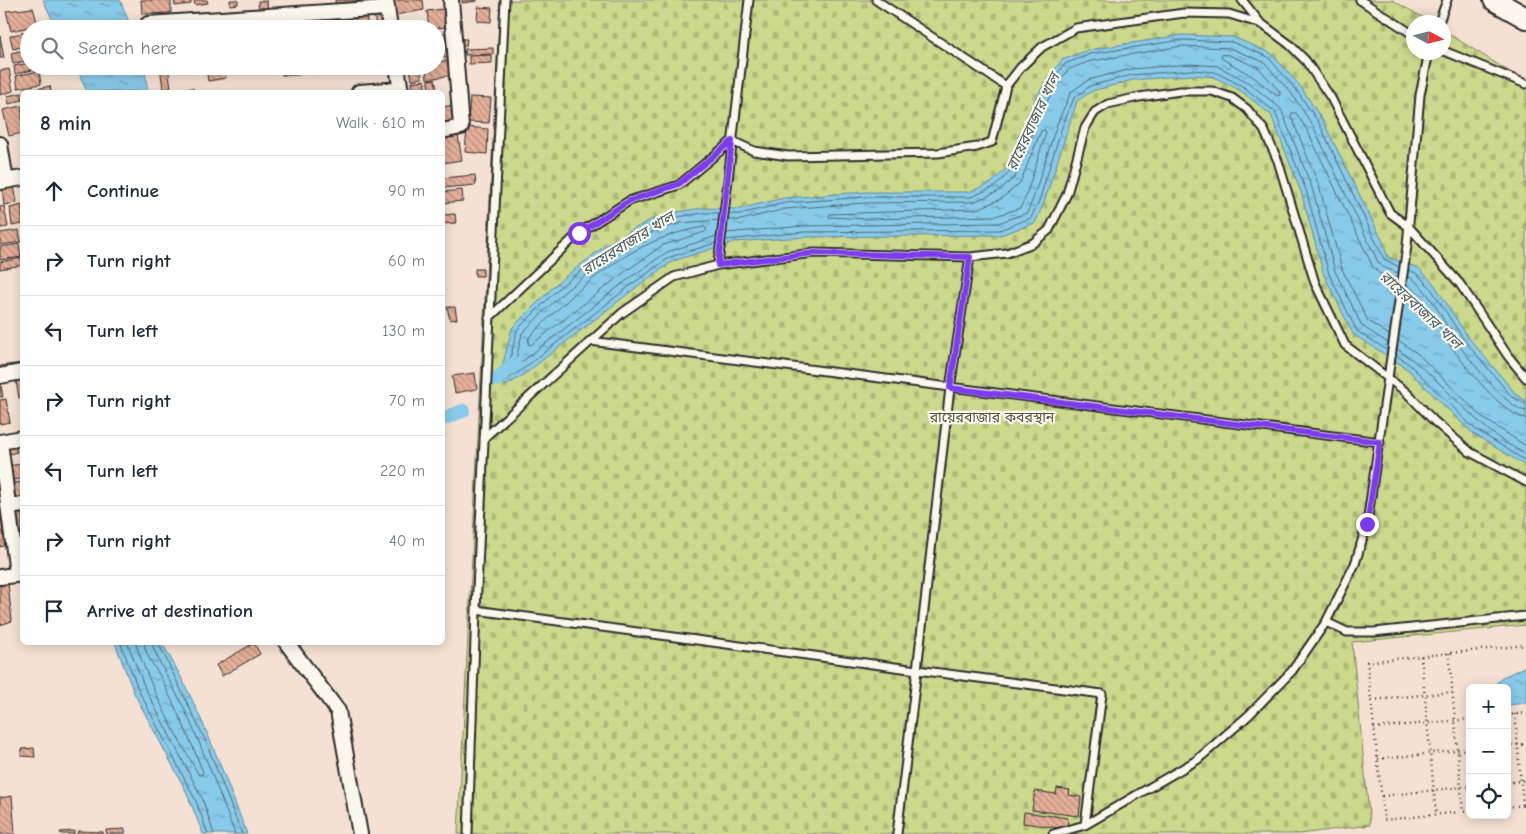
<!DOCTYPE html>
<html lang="en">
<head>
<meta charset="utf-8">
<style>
  :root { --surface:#fff; --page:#f6f6f7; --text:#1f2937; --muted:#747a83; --line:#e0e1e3 }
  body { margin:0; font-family:"Comic Neue","Noto Sans Bengali",sans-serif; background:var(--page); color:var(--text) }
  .controls { position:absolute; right:15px; bottom:15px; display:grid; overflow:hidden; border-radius:8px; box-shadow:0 2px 12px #0003 }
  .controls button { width:45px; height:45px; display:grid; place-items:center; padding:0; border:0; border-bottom:1px solid var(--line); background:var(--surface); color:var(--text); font:25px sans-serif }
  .compass { position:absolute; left:1406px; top:15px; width:45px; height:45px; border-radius:50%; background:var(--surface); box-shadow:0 2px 12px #0003; rotate:97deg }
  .stop { position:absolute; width:15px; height:15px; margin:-11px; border:4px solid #7c3aed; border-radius:50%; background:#fff }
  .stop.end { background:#7c3aed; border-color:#fff; box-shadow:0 1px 5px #0008 }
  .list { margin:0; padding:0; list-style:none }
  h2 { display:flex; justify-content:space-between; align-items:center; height:65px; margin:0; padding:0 20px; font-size:21px }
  h2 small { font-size:16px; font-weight:400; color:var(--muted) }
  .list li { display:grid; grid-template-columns:32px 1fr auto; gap:15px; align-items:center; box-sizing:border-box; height:70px; padding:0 20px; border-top:1px solid var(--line) }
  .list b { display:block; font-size:19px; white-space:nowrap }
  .list em { font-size:16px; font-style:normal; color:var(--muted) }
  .icon { flex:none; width:28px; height:28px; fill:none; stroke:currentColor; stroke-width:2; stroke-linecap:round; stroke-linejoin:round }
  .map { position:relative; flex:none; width:1526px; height:834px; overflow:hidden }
  .search { position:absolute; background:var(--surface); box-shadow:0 2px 12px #0003; left:20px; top:20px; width:425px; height:55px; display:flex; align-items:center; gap:12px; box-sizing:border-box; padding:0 18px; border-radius:28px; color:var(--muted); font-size:19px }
  .panel { position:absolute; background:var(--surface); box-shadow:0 2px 12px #0003; left:20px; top:90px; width:425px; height:555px; border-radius:8px }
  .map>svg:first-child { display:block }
  .cemetery { fill:url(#cemetery-stones); stroke:#7c825c }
  .water { fill:url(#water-ripples); stroke:#638a9d }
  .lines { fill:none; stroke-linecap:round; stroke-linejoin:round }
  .shore { stroke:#506b77; stroke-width:1 }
  .canal { stroke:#88cae9; stroke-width:14 }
  .building { fill:url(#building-back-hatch); stroke:#2b2b2b }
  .lane-casing { stroke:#2b2b2b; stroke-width:11 }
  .street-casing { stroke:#2b2b2b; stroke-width:18 }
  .secondary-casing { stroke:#2b2b2b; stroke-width:24 }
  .path { stroke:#2b2b2b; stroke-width:2.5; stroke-dasharray:1 4; stroke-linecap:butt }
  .lane { stroke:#fbf7ec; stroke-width:7 }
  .street { stroke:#fbf7ec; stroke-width:14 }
  .secondary { stroke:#fbf7ec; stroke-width:20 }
  .route { stroke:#7c3aed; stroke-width:6 }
  .labels { text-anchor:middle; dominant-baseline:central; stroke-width:4.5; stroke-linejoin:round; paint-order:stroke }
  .park-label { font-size:14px; fill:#535643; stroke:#fbf7ec }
  .water-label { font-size:15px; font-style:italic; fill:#475b64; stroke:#fbf7ec }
</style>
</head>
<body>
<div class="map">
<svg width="1526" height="834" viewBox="0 0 1526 834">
  <defs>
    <pattern id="cemetery-stones" width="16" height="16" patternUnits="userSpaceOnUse" patternTransform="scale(1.25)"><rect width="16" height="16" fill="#ccd98c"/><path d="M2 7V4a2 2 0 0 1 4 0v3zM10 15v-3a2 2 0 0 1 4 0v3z" fill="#afba79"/></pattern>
    <pattern id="water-ripples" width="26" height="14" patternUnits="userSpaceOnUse" patternTransform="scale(1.25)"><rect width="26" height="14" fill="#88cae9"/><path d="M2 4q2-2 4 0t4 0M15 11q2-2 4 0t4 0" fill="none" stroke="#6fa4bd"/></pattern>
    <pattern id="building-back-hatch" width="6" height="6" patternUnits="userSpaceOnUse" patternTransform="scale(1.25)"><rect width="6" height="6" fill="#e5af99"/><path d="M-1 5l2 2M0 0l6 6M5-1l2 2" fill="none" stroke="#ba8f7d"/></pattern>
  </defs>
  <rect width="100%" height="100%" fill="#f4e1d3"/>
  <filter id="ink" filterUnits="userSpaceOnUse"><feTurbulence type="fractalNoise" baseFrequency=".02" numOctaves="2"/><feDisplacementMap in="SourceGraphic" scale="10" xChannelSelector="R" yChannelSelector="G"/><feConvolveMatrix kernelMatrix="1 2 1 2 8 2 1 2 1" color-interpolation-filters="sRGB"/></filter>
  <g filter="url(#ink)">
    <path class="cemetery" d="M500,0H1392L1431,22H1414V52H1444V31L1526,82V625L1352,642L1370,825L1299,834H458Z"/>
    <path class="water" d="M43,0H120L132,29H57Z
      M1182,35L1233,37L1271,53L1301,87L1323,121L1382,240L1388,257L1419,268L1434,284L1468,337L1516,394L1526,401V466L1472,433L1406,368L1353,334L1324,275L1301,192L1271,115L1241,91L1214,77L1192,75L1133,80L1092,91L1077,101L1044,203L1035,223L1000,235L804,237L734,242L673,261L638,286L522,376L505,386L500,375L512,328L557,283L609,243L650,220L677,212L702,208L739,209L784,198L865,192H969L991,183L1005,170L1032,105L1048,78L1062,60L1088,50Z
      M76,66H144L148,92H87Z
      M115,643H162C198,703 222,769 247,834H203L185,789L134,693Z
      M1526,666V703L1507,705V688H1491L1503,677Z"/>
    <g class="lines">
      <path class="shore" d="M1229,55L1259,68L1280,92V95L1277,96L1252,76L1221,58L1222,55Z
        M1045,130L1046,133L1026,196L1020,208L996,216L866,219L829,217L830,214L977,209L1001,199L1020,183L1041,131Z
        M729,214H740L785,203L865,197H971L994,187L1009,173L1036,107L1052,80L1065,64L1090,54L1182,40L1232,42L1268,57L1297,91L1319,123L1384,259L1399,267
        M728,220H741L785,209L865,203L973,202L997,192L1015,177L1042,110L1057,84L1069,69L1091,61L1182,46L1230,48L1264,62L1292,94L1313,126L1378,262L1383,267L1398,273
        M704,227L707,229L705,232L663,245L626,271L531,345L528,344L529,337C580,287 631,238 704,227Z
        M726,233L803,226L998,223L1027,213L1033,199L1057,124L1071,92L1088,80L1131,69L1191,64L1217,66L1248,82L1281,109L1312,188L1335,271L1362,326L1388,343
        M717,236L667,252L631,277L519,364H515L522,333L564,292L615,253L654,231L680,223L719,220
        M726,240L804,232L999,230L1031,218L1039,201L1062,127L1074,98L1090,86L1132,75L1192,70L1215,72L1244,87L1275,112L1306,190L1329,274L1357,331L1387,350
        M716,243L670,257L635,282L519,372L509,378L506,377L517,330L560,287L612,247L652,225L678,217L703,213H719
        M1408,270L1416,273L1430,287L1464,340L1512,397L1526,404
        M1407,276C1428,284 1445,325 1458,344C1470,359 1508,410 1526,411
        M1406,284C1426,296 1438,326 1451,346C1462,363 1506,418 1526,418
        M1389,335L1368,321L1342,269L1319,186L1291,116L1292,113H1296L1307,130L1373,267L1380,274L1397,280
        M1398,340L1418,354L1483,418L1526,446
        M1397,349C1444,378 1474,430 1526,454
        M1396,355L1409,364L1475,429L1526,461
        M120,642L139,691L196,801L208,834
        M127,642L145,688L202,798L214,834
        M135,642C151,689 174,732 199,775H202L203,772C191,741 177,711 162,680C156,668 145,656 144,642
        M152,642C152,652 178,695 184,708C203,749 219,792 235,834
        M158,642L206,742L242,834"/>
      <path class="canal" d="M496,380L514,364
        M442,419L463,411"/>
    </g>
    <path class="building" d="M141,0H171V13L142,14Z
      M174,0H191V4L175,6Z
      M194,0H207L208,3L195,5Z
      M230,0H238V4L230,5Z
      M335,0H360V3L336,6Z
      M393,0H423L424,10L395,15Z
      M462,0H477V1L462,3Z
      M258,1H267L268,12H259Z
      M478,7L492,8L491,22L477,21Z
      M33,8L38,25L11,31L6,11Z
      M443,9L446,27L429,29L427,11Z
      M374,13H385L387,29H376Z
      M366,14L368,29H346L345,17Z
      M327,18L328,29H297L296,21Z
      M245,21H270L272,29H246Z
      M277,21H282L284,29H278Z
      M29,31V45L13,49L10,36Z
      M446,33L447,41L438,42V34Z
      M0,36L4,58H0Z
      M459,39H467L466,46L458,45Z
      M493,48V54L465,55V49Z
      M29,49V60L13,64L11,53Z
      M450,50L451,58H444L443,51Z
      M492,55V63L469,64V56Z
      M452,60L454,75L427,79L426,66H436V62Z
      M29,63V66H50L15,74L14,66Z
      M160,66H168L171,88L163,89Z
      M206,66H225L226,78L208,81Z
      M281,66H299V75H282Z
      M311,66H326L327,72L312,74Z
      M330,66H345V69L330,71Z
      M420,66L422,78L412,80L410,68Z
      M9,69L13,91L0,95V71Z
      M39,71L41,84L18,88L16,76Z
      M435,79L437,91L429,92L428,80Z
      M424,80L426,92H413L412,82Z
      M50,86L51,92H23Z
      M193,88L194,92H162Z
      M22,93V100L9,104L7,96Z
      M470,97L491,98L489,123L468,122Z
      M455,105L458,127L442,129V107Z
      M22,106V133L9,136L3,110Z
      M467,127L488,129L487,154L465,152Z
      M457,129L462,160L442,163V132Z
      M475,175L476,185L442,188V178Z
      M14,185L17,203L4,205L2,187Z
      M462,190L463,201L442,203V192Z
      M22,205V224L12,226L10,208Z
      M4,206L8,227L0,228V207Z
      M455,214L456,223L442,224V215Z
      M19,230L21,242L0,245V233Z
      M19,244L21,257L0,260V247Z
      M22,258V265L0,269V262Z
      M475,269H483V276H475Z
      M447,307H455L457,319L450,320Z
      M22,363V368L0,371V366Z
      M475,373L477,389L455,393L452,376Z
      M0,380L3,397H0Z
      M16,381H22V398H19Z
      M6,399L10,422L0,424V400Z
      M15,444L17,452L6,455L4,447Z
      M22,464V479L9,480L7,466Z
      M22,482V497L15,498L13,483Z
      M22,510V535H18L14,511Z
      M2,513L7,545L0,547V514Z
      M22,537V569L18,538Z
      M8,584L12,621L0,625V585Z
      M254,643L260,654L222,676L216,665Z
      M34,748L35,757L21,756L22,749Z
      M1057,788L1070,790L1069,795L1081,797L1079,816L1032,810L1035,791L1056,794Z
      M12,796L15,834H0V798Z
      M1024,812L1068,818L1067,829L1023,823Z
      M125,829V834H107L106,830Z
      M74,831V834H61L60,832Z
      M78,831L103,832V834H77Z"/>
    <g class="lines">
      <defs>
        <path id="lane" d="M876,0L1006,86
          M1242,0L1261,24
          M1360,0L1414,35
          M1439,22L1447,0
          M1444,51L1526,84
          M1429,52L1420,95L1407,246L1367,524L1355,564L1326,622L1347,632H1374L1526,616
          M970,257L950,388L917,670L1102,694L1085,825L1197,760L1249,715L1292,671L1326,622
          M718,265L749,0
          M489,318L579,233L629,201L679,185L732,141L754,151L788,156L938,153L977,147L992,142L1006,86L1021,67L1042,47L1076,28L1184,13L1229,14L1262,24L1289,44L1306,61L1331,98L1390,213L1409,227L1460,284L1508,356L1526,378
          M590,341L1380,442
          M484,438L622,313L674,277L718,265L814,253L970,257L1007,253L1033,243L1049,230L1067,194L1085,128L1095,112L1108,104L1139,97L1180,91H1212L1232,98L1247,109L1264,130L1278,161L1315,283L1345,345L1406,392L1434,421L1470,452L1526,482
          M476,610L917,670L897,834
          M468,834L476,610L505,0
          M1053,834L1085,825"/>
        <path id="street" d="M386,0L390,29
          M148,24L387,8
          M397,66L401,92
          M359,92L401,89
          M442,131L461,127L451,0
          M0,144L6,181
          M0,182L22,178
          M0,376L22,372
          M0,442L17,574
          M0,442L22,438
          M10,507L22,505
          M0,577L22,574
          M286,642L338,711L360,834"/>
        <path id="secondary" d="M1494,0L1526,18"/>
      </defs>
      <use href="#lane" class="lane-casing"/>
      <use href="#street" class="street-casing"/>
      <use href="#secondary" class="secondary-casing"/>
      <path class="path" d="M1449,653L1463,812
        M1421,656L1436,814
        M1372,700L1452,692
        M1515,714L1523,806
        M1507,715L1526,713
        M1374,728L1470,719
        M1507,746L1526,744
        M1378,759L1470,749
        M1507,783L1526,780
        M1382,796L1470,786
        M1507,807L1526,805
        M1470,811L1384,820L1367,662L1526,645"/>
      <use href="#lane" class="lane"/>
      <use href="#street" class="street"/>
      <use href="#secondary" class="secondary"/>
    </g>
  </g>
  <g class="lines" filter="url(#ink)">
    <path class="route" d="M579,233L629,201L679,184L732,141L718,265L814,253L970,257L950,388L1380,442L1367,524"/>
  </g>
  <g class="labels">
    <g class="park-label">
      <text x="992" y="417">রায়েরবাজার কবরস্থান</text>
    </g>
    <g class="water-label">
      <text transform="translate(1033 122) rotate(-65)">রায়েরবাজার খাল</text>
      <text transform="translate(628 243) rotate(-32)">রায়েরবাজার খাল</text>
      <text transform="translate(1421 310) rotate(43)">রায়েরবাজার খাল</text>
    </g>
  </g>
</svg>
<div class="controls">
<button>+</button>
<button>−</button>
<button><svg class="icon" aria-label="locate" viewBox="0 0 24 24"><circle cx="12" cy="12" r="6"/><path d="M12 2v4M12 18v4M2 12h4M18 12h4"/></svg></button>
</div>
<svg class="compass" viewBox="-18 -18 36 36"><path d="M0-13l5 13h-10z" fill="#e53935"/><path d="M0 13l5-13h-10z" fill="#747a83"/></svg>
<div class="stop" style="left:579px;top:233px"></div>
<div class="stop end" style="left:1367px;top:524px"></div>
<div class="search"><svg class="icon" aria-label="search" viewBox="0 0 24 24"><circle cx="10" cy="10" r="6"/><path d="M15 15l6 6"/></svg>Search here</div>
<section class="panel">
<h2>8 min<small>Walk · 610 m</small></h2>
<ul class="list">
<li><svg class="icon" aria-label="ahead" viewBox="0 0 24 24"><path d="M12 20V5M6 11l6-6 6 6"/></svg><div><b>Continue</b></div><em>90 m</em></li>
<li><svg class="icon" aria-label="right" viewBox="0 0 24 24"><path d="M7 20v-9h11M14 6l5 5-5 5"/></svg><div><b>Turn right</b></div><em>60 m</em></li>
<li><svg class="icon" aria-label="left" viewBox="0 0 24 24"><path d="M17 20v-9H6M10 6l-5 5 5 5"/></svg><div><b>Turn left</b></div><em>130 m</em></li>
<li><svg class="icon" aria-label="right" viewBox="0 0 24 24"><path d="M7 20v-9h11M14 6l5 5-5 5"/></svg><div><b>Turn right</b></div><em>70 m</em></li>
<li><svg class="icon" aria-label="left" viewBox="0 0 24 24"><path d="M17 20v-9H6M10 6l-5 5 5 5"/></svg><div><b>Turn left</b></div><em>220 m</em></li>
<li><svg class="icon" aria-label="right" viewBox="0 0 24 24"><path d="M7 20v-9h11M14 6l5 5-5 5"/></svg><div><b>Turn right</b></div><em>40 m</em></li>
<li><svg class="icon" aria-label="arrive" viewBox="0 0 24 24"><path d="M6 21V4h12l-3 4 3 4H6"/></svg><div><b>Arrive at destination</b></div></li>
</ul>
</section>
</div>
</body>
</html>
